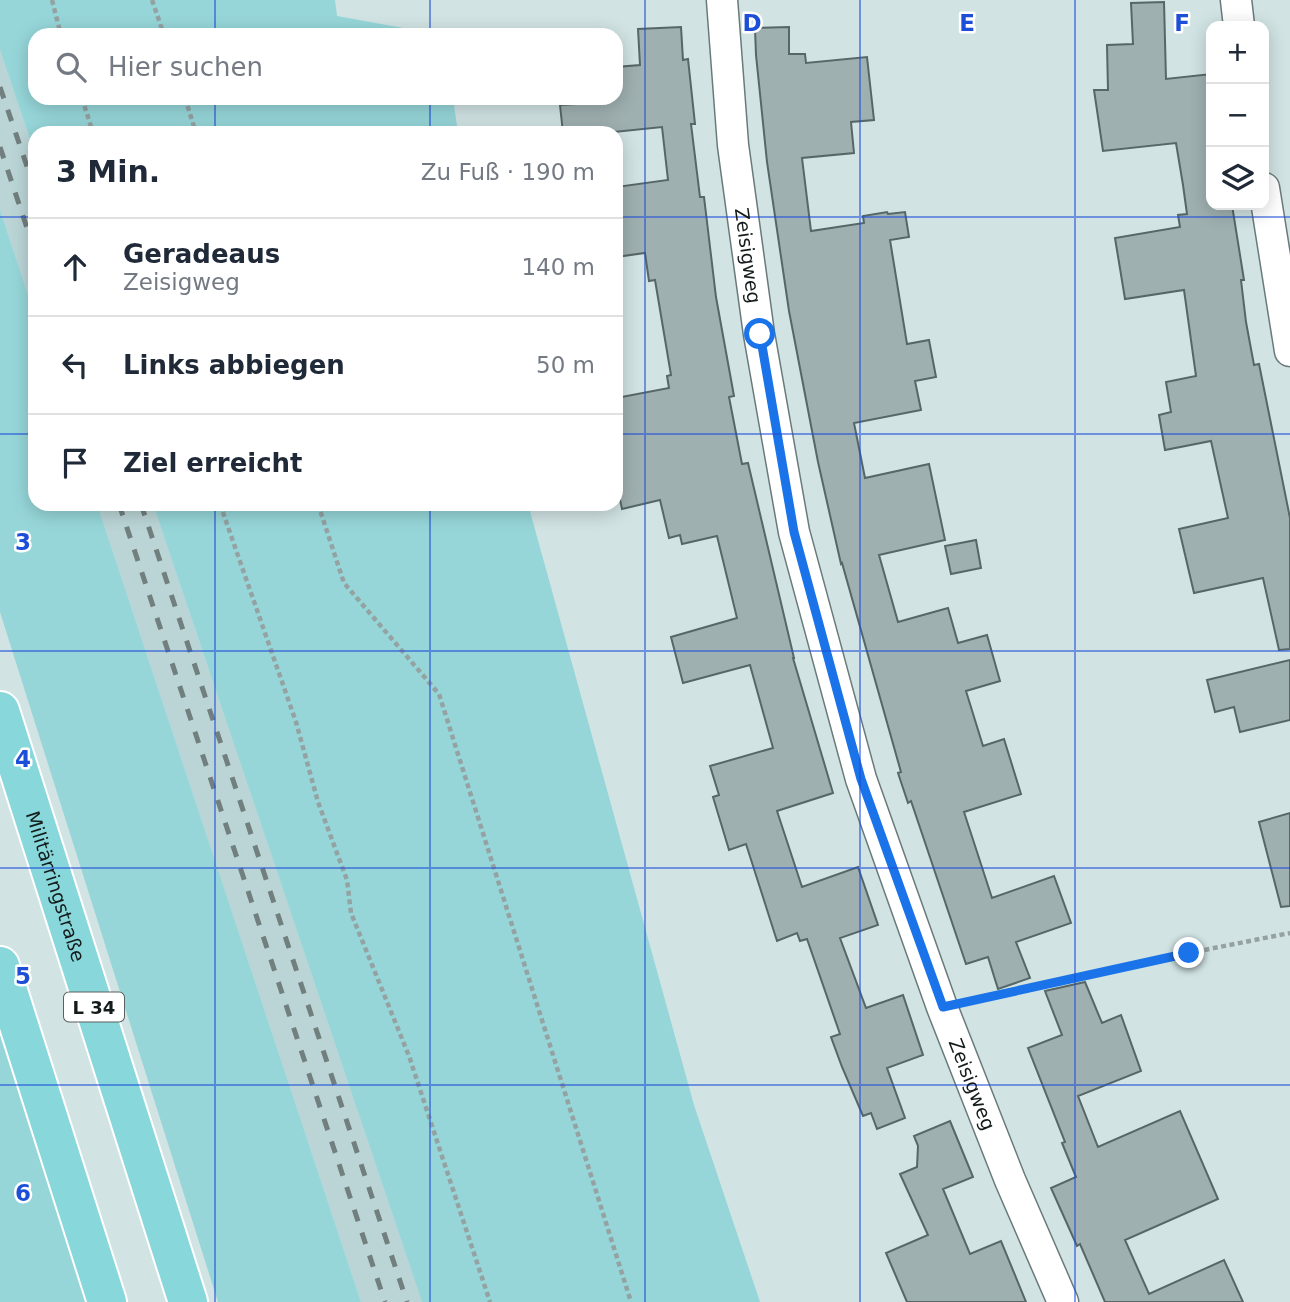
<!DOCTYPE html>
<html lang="de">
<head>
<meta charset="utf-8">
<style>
  :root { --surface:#fff; --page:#f6f6f7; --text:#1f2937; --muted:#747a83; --line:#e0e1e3 }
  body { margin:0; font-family:"DejaVu Sans",sans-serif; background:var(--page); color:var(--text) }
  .controls { position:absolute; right:21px; top:21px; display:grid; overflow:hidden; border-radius:14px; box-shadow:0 4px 18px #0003 }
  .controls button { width:63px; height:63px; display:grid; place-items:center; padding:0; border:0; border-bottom:2px solid var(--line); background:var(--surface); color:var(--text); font:35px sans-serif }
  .stop { position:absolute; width:21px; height:21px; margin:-16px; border:5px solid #1a73e8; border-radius:50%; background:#fff }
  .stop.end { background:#1a73e8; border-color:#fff; box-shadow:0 2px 7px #0008 }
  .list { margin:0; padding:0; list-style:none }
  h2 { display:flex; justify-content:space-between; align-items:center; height:91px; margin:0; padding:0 28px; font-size:30px }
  h2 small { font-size:23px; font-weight:400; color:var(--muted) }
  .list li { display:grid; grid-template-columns:46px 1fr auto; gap:21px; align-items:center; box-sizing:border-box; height:98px; padding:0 28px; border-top:2px solid var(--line) }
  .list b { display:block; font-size:26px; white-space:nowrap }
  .list p { margin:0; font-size:23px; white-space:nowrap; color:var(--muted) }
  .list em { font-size:23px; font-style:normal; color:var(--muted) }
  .icon { flex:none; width:38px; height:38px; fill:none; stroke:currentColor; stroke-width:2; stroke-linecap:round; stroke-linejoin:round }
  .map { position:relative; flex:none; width:1290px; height:1302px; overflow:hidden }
  .search { position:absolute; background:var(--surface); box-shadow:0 4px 18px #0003; left:28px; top:28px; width:595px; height:77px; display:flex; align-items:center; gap:18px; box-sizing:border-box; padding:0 24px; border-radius:21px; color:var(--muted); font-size:26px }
  .panel { position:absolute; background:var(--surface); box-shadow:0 4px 18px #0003; left:28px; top:126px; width:595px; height:385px; border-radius:21px }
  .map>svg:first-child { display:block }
  .built { fill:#bbd5d6 }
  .green { fill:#96d6d9 }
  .building { fill:#9fb0b1; stroke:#576767; stroke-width:2 }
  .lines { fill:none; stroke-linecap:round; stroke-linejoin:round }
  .minor-casing { stroke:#6a7a7b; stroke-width:33 }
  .trunk-casing { stroke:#fff; stroke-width:42 }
  .path { stroke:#94a2a2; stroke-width:4.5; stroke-dasharray:5 3.5; stroke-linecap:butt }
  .minor { stroke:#fff; stroke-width:30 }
  .trunk { stroke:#88d8db; stroke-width:38 }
  .rail { stroke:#727f7f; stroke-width:5; stroke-dasharray:12 12; stroke-linecap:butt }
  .route { stroke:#1a73e8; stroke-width:9 }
  .grid { fill:none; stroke:#1d4ed8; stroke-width:2; stroke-opacity:0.55 }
  .labels { text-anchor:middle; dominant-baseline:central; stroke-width:5; stroke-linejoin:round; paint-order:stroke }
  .shield { fill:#fff; stroke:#5a5f5f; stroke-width:2 }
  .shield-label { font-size:18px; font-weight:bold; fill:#141b1b }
  .street-label { font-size:19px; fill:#141b1b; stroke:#fff }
  .grid-label { font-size:23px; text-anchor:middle; font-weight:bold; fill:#1d4ed8; stroke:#fff; stroke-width:5; stroke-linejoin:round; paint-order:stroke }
</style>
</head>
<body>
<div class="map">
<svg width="1290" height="1302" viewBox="0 0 1290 1302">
  <rect width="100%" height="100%" fill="#d1e3e3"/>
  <path class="built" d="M0,50L35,154V316L0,210Z
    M97,504H153L422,1302H361Z"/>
  <path class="green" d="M0,0H335L337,16L442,35H35V98H453L458,133H35V154L0,50Z
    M0,210L35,316V504H97L361,1302H218L0,612Z
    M153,504H528L694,1105L760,1302H422Z
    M0,1005L96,1302H0Z"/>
  <path class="building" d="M1164,2L1166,79L1211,74V205H1232L1244,280H1241L1246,322L1254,365L1259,364L1290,518V649L1279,650L1263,578L1194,593L1179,529L1228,518L1211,441L1165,450L1159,415L1171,412L1166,382L1196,376L1184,290L1125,299L1115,238L1180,227L1178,215L1187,214L1183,185L1176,143L1103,151L1094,90H1108L1107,45L1133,44L1131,3Z
    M681,27L683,60L688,59L695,124H691L700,197H704L716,297L734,396L729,397L742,464L748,463L794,658H793L833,793L777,811L802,887L858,867L878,925L840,938L866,1008L903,995L923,1055L887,1068L905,1118L877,1129L871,1113L863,1116L842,1067L831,1037L840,1034L807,939L800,941L797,933L777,941L746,844L729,850L713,797L719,795L710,766L773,748L750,665L683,683L671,637L737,618L717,536L682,544L680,535L669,538L660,500L622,509L616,481V398L669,388L667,376L671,375L655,280L649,281L645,253L616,257V187L668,180L662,127L604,133H563L560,105L575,104L574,98H616V67L640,65L638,29Z
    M789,27V54H805L806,63L867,57L874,120L851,122L854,153L802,158L811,231L864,223L863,216L887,212L888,214L905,212L909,237L890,240L907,344L929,340L936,377L915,381L921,410L854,423L865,478L929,464L945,540L879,555L898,622L948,608L958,643L987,635L1000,681L966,691L983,746L1004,739L1021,794L964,812L992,898L1054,876L1071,923L1016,942L1030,978L998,989L988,957L966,964L911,801L908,803L898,773L901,772L842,563L841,564L818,462L789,311L767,162L756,55L755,28Z
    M976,540L981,568L951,574L945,546Z
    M1290,660V720L1240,732L1234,707L1215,712L1207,680Z
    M1290,813V906L1281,907L1259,822Z
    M1085,982L1102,1023L1121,1015L1141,1071L1078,1096L1098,1147L1180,1111L1218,1199L1125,1240L1149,1294L1224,1260L1243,1302H1105L1080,1244L1077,1246L1051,1188L1076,1177L1062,1143L1065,1142L1028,1048L1062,1035L1045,991Z
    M950,1121L973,1177L943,1189L970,1254L1001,1241L1026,1302H907L886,1253L928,1235L900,1174L917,1167L918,1146L914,1136Z"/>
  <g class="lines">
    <defs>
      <g id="minor">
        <path id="s1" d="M722,0L733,145L759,334L794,532L861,779L942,1007L1010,1180L1063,1302"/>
        <path d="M1236,0L1239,26"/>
        <path d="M1264,188L1290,351"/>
      </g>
      <g id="trunk">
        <path id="s2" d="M0,711L188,1302"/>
        <path d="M0,966L107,1302"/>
      </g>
    </defs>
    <use href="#minor" class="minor-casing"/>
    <use href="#trunk" class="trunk-casing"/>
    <path class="path" d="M52,0L61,35
      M152,0L164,35
      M82,98L93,133
      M185,98L196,133
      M220,504L296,722L318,802L347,880L351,913L409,1056L490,1302
      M318,504L344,583L439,694L631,1302
      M972,1001L1189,953L1290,933"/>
    <use href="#minor" class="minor"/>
    <use href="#trunk" class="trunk"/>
    <path class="rail" d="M0,87L35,190
      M0,147L35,252
      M119,504L385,1302
      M141,504L407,1302"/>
  </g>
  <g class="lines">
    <path class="route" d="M760,334L794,532L861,779L943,1007L1189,953"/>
  </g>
  <path class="grid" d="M215,0V35M430,0V35M645,0V1302M860,0V1302M1075,0V1302M215,98V133M430,98V133M0,217H35M616,217H1290M0,434H35M616,434H1290M215,504V1302M430,504V1302M0,651H1290M0,868H1290M0,1085H1290"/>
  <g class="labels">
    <rect class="shield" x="64" y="992.5" width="60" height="29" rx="5"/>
    <g class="shield-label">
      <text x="94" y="1007">L 34</text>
    </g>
    <g class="street-label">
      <text stroke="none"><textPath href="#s1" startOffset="257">Zeisigweg</textPath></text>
      <text stroke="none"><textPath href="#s2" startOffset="184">Militärringstraße</textPath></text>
      <text stroke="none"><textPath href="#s1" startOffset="1118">Zeisigweg</textPath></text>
    </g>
  </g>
  <g class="grid-label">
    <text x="752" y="31">D</text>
    <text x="967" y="31">E</text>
    <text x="1182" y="31">F</text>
    <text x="23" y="550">3</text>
    <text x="23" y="767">4</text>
    <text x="23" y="984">5</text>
    <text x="23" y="1201">6</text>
  </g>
</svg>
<div class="controls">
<button>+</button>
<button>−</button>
<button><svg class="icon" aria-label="layers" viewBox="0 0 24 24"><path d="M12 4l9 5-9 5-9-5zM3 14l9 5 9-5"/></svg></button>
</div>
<div class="stop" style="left:760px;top:334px"></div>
<div class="stop end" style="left:1189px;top:953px"></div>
<div class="search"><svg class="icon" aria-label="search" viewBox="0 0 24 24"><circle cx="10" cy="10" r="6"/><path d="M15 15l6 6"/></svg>Hier suchen</div>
<section class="panel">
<h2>3 Min.<small>Zu Fuß · 190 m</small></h2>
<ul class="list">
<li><svg class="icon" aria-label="ahead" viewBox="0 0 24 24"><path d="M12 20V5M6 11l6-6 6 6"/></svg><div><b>Geradeaus</b><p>Zeisigweg</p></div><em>140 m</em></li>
<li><svg class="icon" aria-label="left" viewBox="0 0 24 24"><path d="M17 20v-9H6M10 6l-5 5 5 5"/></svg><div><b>Links abbiegen</b></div><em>50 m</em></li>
<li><svg class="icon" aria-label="arrive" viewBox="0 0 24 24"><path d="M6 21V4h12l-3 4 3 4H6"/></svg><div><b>Ziel erreicht</b></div></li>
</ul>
</section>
</div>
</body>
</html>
